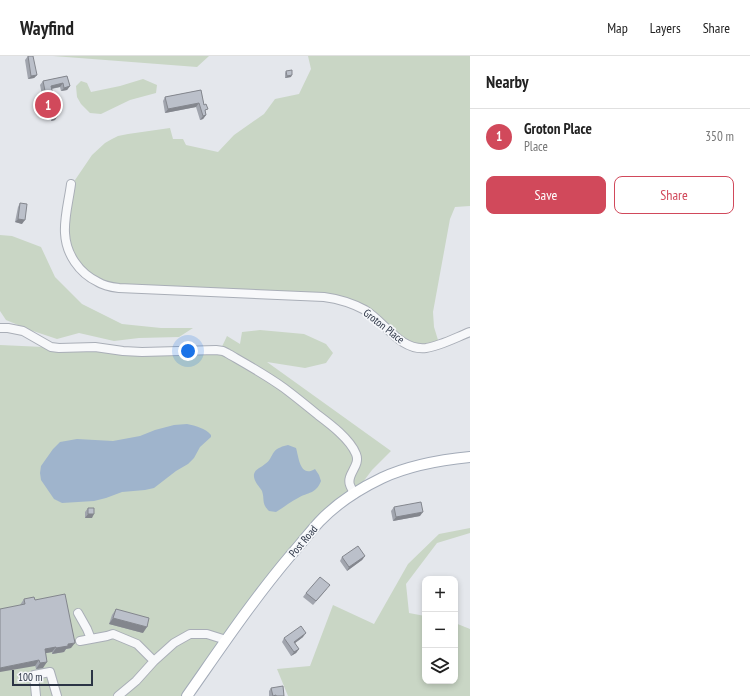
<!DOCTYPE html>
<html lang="en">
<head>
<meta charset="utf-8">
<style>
  :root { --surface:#fff; --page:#f2f2f2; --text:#222; --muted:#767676; --line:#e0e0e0; --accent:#d1495b }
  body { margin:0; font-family:"PT Sans Narrow",sans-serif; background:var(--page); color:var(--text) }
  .controls { position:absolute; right:12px; bottom:12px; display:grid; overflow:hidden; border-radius:8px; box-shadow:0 2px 6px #0003 }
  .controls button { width:36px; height:36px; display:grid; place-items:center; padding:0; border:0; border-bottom:1px solid var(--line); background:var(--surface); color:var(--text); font:20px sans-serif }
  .scale { position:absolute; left:12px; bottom:10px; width:81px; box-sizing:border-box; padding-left:4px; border:2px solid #2b3445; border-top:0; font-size:11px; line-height:14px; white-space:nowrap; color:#2b3445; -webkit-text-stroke:3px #f4f6f9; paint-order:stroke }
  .you { position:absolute; left:188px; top:295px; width:14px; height:14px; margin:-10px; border:3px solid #fff; border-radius:50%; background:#1a73e8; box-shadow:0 0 0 6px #1a73e833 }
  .badge { display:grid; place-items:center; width:26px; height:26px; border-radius:50%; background:var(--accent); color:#fff; font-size:13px; font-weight:700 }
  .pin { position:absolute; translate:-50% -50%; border:2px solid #fff; box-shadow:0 1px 4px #0006 }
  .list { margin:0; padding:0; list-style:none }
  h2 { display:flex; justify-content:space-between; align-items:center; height:52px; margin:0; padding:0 16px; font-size:17px }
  h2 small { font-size:13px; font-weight:400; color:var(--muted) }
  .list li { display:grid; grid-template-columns:26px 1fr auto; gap:12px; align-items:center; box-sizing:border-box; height:56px; padding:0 16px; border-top:1px solid var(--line) }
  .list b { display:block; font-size:15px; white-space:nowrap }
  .list p { margin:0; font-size:13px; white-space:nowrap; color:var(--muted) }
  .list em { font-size:13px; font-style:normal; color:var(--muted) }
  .actions { display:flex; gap:8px; padding:12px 16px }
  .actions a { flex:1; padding:9px 0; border:1px solid var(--accent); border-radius:8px; text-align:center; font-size:14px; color:var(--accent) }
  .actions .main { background:var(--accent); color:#fff }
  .icon { flex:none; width:22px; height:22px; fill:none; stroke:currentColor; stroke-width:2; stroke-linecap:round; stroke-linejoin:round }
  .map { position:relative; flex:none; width:470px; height:640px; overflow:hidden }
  header { display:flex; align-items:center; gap:24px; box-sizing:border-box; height:56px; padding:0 20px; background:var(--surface); border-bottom:1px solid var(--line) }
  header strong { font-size:19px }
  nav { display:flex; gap:22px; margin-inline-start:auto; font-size:14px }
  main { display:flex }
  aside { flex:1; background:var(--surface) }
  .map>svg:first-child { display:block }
  .green { fill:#c9d6c5 }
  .water { fill:#9fb4cc }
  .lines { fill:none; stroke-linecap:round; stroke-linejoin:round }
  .minor-casing { stroke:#a9aeb7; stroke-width:10 }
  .major-casing { stroke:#a3abb8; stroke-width:12 }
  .minor { stroke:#f7f8fa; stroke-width:8 }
  .major { stroke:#fff; stroke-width:10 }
  .wall { fill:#a1a5ae }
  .shaded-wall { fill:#83868d }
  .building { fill:#bbc0ca; stroke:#83868d }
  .labels { text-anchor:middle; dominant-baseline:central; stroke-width:3.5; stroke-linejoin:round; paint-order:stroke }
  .street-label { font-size:11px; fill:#2b3445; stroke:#f4f6f9 }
</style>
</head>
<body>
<header>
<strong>Wayfind</strong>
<nav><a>Map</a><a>Layers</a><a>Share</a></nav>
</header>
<main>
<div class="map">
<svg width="470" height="640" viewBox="0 0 470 640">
  <rect width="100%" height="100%" fill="#e4e7ec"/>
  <path class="green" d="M53,0H209L197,11Z
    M308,0H470V150L455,151L450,163L433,256L434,271L438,284L435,287L418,290L403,283L347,243L120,230L94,222L74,202L66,177L73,127L92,99L105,87L112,83L118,80L128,78L170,72L173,83H183L186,89L218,96L234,79L264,58L275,43L299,38L311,13Z
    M143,23L157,29L156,37L130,44L101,58L90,57L81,48L77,41L76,30L81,25L87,27L91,36L120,30Z
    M0,179L12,180L41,191L55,221L82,248L122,268L161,272H193L179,281L139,282L114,285L79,277L57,283L30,274L6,264L0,255Z
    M260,274L304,278L326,288L333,297L326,307L305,312L267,306L391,395L372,414L354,438L320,465L187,640H0V289L218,299L227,280L240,288L242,276Z
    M470,472V477L437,487L406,528L409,557L425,560V625H455V567L470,573V640H288L277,613L310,610L333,549L374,568L408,508L439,478Z"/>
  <path class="water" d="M187,368C196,370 205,372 211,379V381L200,391L194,402L188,408L176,415L154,432L145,434L122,436L106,442L94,445L62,447L54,443L41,424L40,417L41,410L53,393L60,386L77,383L113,385L140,380L155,374L174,369Z
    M288,389L296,392C299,402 300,422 315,413L319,419L321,425C316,438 308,436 298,442C290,446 283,452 276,456L269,455C261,447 265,444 262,435C259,430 253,425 254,418C255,413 262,411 265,408C270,405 271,400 274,396C277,392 283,390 288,389Z"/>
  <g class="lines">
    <defs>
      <path id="minor" d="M71,128C69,144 64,161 65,177C66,198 79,217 98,226C104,230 111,231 119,232L324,241C339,243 352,247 365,254C385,266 400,295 426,292C440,290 457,281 470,276
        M0,272H8L23,275L51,291L59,292L95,291L123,295L142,296L216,294L223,295L227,297C246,308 266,319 284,332C296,341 307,350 318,359C330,368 350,383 356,398C361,410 346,418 350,429C351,432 353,435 354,438
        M78,557L87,573L91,583
        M80,585L107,580L113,578L137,588L154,605
        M36,640L34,619L50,616L57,640
        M118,640L136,625L154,605L174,587L190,578H207L226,584"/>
      <path id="major" d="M187,640C220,593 252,545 290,500C300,489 309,477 319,466C336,448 359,433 382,422C410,409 439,404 470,401"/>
    </defs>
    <use href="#minor" class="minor-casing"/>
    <use href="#major" class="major-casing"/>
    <use href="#minor" class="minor"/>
    <use href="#major" class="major"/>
  </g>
  <path class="wall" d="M28,0L37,19L34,22L28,23L25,4Z
    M286,15L291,21L285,22V17Z
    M67,20L70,30L67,34L61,35L60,31L52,33L55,64L51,65V62L47,63L40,29L43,25Z
    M201,34L206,59L203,63L200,64L196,51L165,57L163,45L165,41Z
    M20,147L22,168L15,166L18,151Z
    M394,451L420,460L393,465L391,455Z
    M88,452L92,462H85V456Z
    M365,500L362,504L347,515L340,505L342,501Z
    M327,533L313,549L303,541L306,537Z
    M425,533V546L423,543L425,540L422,537Z
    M24,543L35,544L71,592L66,593L64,596L52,598V596L45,597L43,612L36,613L20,549Z
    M116,553L143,577L109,568L112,559Z
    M303,581L295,587L299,593L296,597L291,600L282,586L284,582Z
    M271,632L284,640H269V635Z"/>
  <path class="shaded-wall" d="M37,19L34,22L28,23L31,20Z
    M292,19L291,21L285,22L287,20Z
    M63,27L60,31L49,33L51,30Z
    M70,30L67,34L61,35L64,32Z
    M199,47L196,51L165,57L168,53Z
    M50,59H53L51,62L47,63Z
    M206,59L203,63L200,64L203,60Z
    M58,60L55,64L51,65L54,61Z
    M18,163L25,164L22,168L15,166Z
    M423,456L420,460L393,465L396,461Z
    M88,458H94L92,462H85Z
    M365,500L362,504L347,515L349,511Z
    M113,562L147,571L143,577L109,568Z
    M306,577L303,581L291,590L294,586Z
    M75,587L71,592L66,593L64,596L52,598L56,592L68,588Z
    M56,591L52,596L41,598L45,593Z
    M299,593L296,597L291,600L294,596Z
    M39,604L35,610L0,616V612Z
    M47,606L43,612L36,613L40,607Z"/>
  <path class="building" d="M28,0H33L37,19L31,20Z
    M292,14V19L287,20L286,15Z
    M67,20L70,30L64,32L63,27L51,30L58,60L54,61L53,59H50L43,25Z
    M201,34L204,49L206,48L208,53L205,54L206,59L203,60L199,47L168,53L165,41Z
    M20,147L27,148L25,164L18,163Z
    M421,446L423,456L396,461L394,451Z
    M88,452H94V458H88Z
    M358,490L365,500L349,511L342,501Z
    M320,521L330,529L316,545L306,537Z
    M65,538L75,587L68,588V590L56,592V591L45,593L47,606L40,607L39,604L0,612V553L25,548L24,543L34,541L35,544Z
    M116,553L149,562L147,571L113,562Z
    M301,570L306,577L294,586L299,593L294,596L284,582Z
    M283,630L284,640H276V639L273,640L271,632Z"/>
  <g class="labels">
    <g class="street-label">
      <text transform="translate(384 270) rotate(38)">Groton Place</text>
      <text transform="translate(303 485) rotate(-50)">Post Road</text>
    </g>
  </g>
</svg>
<div class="controls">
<button>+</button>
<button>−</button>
<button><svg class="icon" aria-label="layers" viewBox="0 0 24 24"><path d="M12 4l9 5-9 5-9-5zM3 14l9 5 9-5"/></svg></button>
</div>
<div class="scale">100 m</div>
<div class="you"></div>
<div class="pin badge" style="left:48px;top:49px">1</div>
</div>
<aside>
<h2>Nearby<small></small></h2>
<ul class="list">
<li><span class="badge">1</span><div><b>Groton Place</b><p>Place</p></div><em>350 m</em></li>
</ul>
<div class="actions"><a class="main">Save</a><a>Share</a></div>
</aside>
</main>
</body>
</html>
